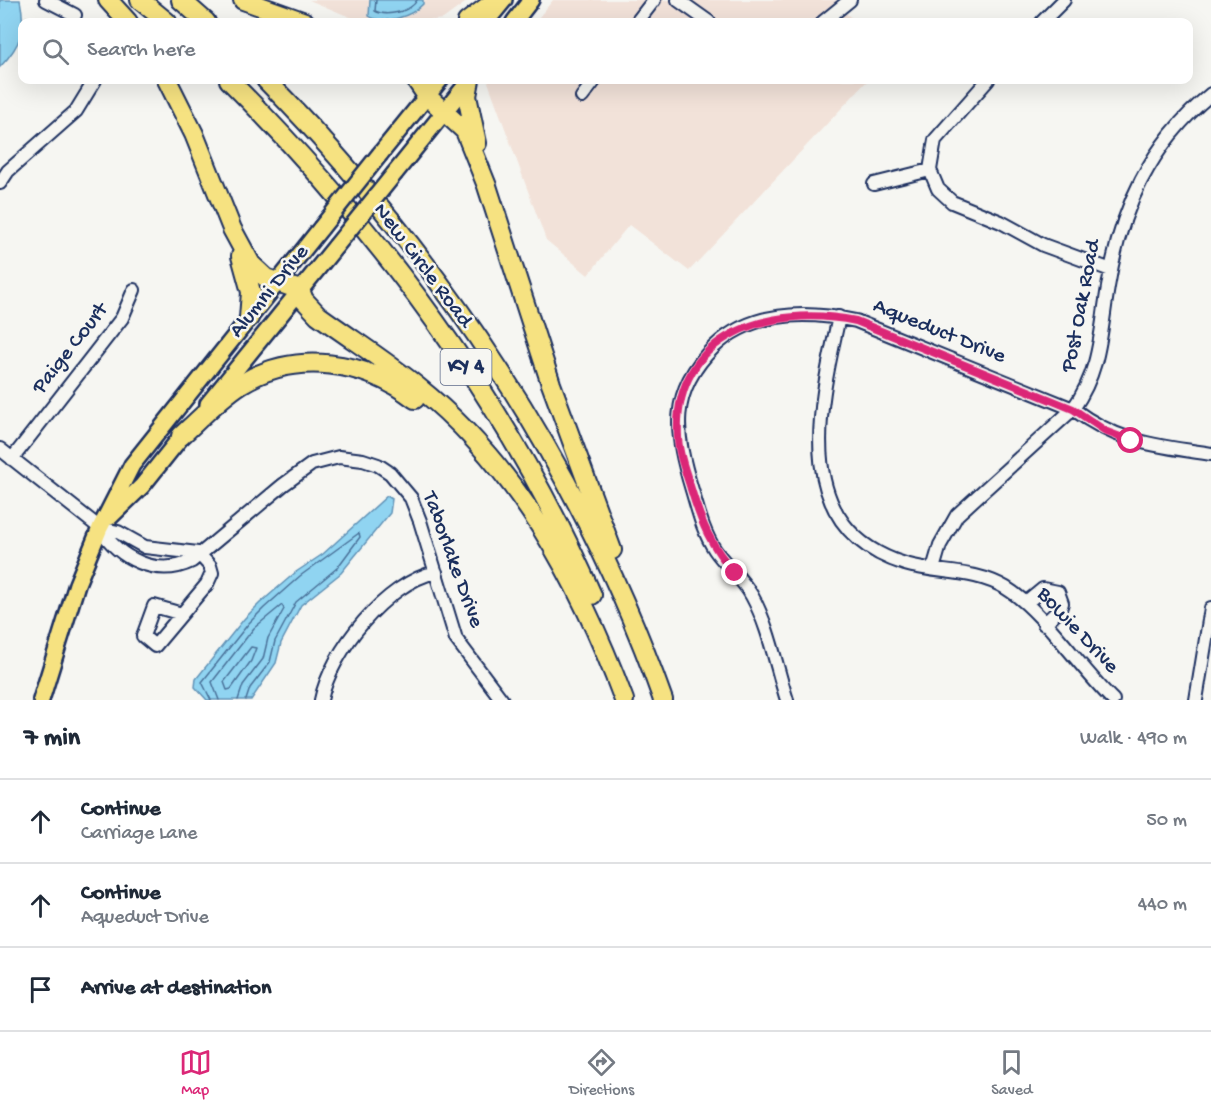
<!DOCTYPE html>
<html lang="en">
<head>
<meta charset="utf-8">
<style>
  :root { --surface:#fff; --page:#f2f2f3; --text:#1f2937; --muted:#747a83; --line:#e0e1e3; --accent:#db2777 }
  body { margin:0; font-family:"Gochi Hand",sans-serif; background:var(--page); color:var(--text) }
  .stop { position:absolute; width:18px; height:18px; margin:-14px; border:4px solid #db2777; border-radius:50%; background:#fff }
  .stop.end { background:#db2777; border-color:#fff; box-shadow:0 2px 6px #0008 }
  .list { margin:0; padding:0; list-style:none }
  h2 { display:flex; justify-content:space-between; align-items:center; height:78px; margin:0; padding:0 24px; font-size:26px }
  h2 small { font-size:20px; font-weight:400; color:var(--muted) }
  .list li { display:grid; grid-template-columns:39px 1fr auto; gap:18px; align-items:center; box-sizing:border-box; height:84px; padding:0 24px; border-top:2px solid var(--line) }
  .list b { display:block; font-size:22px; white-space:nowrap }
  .list p { margin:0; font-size:20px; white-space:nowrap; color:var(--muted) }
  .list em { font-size:20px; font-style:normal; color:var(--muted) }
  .icon { flex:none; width:33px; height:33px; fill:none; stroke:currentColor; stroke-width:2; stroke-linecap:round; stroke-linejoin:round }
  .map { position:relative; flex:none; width:1211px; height:700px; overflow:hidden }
  .search { position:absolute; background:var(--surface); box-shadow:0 6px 24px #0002; left:18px; right:18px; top:18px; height:66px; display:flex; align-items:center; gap:15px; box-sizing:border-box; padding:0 21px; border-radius:12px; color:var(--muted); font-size:22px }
  .sheet { height:330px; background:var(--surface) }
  nav { display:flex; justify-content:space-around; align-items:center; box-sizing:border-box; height:84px; border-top:2px solid var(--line); background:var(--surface); font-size:16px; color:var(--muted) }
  nav a { display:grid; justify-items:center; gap:3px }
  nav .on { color:var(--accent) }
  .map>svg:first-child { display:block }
  .built { fill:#f2e2d9 }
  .water { fill:#90d4f1; stroke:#6192b6; stroke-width:1.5 }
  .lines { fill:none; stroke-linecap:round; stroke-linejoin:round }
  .shore { stroke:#4a7199; stroke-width:1.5 }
  .minor-casing { stroke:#1b2f5e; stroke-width:16 }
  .major-casing { stroke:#1b2f5e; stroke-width:20 }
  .highway-casing { stroke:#1b2f5e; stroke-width:22 }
  .minor { stroke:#f6f6f2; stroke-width:12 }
  .major { stroke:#f6e281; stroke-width:15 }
  .highway { stroke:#f6e281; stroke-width:18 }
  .major-bridge-casing { stroke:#1b2f5e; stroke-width:20; stroke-linecap:butt }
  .major-bridge { stroke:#f6e281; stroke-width:15 }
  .route { stroke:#db2777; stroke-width:8 }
  .labels { text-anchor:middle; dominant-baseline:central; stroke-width:5; stroke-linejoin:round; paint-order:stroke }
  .shield { fill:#f6f6f2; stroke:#5d6b8a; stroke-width:1.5 }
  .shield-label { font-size:21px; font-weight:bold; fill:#1b2f5e }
  .street-label { font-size:22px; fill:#1b2f5e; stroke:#f6f6f2 }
</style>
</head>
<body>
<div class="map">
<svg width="1211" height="700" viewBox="0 0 1211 700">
  <rect width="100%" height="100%" fill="#f6f6f2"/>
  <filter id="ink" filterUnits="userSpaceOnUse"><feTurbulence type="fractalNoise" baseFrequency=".0167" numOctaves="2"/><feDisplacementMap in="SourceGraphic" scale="12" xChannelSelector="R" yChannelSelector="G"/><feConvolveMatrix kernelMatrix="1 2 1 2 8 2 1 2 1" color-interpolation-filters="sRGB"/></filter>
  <g filter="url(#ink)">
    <path class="built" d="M309,0H469L443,19L415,22H362Z
      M553,0H840L836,5L856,22H535Z
      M490,80H868L689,271L629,225L588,275L546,240L488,82Z"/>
    <path class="water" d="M0,0H20C26,29 22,44 0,67Z
      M370,0H423V4C412,16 384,26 369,16Z
      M387,496L392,499L390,513L341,573L301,605L281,643L276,663L251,700H207L195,687L196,679L244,619L260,603L296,572L323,554Z"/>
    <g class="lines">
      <path class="shore" d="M376,0L375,11C386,17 411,12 417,0
        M251,647L256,648L251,661L231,689L227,690L224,682Z
        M211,700L202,682L249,623L264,608L300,576L359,533L360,537L337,568L296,602L275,641L270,662L250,688L246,700
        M219,700L212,682L254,628L282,605L284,609L268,638L263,659L243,685L238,700"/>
      <defs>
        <path id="minor" d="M46,0L75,15
          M678,0L709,22
          M637,22L654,0
          M823,22L850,0
          M1042,22L1064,0
          M988,80L935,140L930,170L938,189L952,202L1001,222L1043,245L1111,270
          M582,97L595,80
          M0,183L8,171L76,111L95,80
          M874,184L930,170
          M839,317C819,406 789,528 905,564C939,574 974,569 1006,588C1042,610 1080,668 1113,700
          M0,449L100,528C119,559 157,578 192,561L283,485L312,464L339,457L363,460L378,465L390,473L411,498L420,521L456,639L502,700
          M12,459L122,318L134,290
          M100,528L118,532L145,547L198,553
          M933,569L940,545L957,515L1073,409C1101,369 1100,334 1108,287C1120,210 1150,144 1211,94
          M1026,603L1043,589L1058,592L1062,603L1060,609L1044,624
          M182,614L154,606L143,636L155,646L207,584L212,573L210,566L198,553
          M321,700C331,651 386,583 436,572
          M787,700C776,666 769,627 752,596C742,578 726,566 715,550C703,532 698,510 692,490C675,434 668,392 714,347C752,310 808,311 856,321L1073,409C1120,444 1155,445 1211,454
          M1196,700L1211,608"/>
        <path id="major" d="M486,22L504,0
          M514,22L531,0
          M380,154L440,80
          M395,173L470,80
          M208,404L336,246
          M110,517L142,486L189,427
          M41,700L77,584L100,528L132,465L321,228"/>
        <path id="highway" d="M108,0L128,22
          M140,0L167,22
          M181,0L206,22
          M243,0L305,22
          M467,22L496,0
          M167,80L194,134L232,229L251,264L266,278L300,290L304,300L318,315C351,339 386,361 418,387C518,467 580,582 624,700
          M229,80C378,229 507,401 592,595
          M266,80C439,256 580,466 663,700
          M416,80L427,96L465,131L487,186L551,384L612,550
          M470,80L467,96L477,143
          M241,256L251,292L249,318
          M181,436C201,418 219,398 241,384C296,350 366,361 415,399"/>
      </defs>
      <use href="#minor" class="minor-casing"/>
      <use href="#major" class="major-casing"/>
      <use href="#highway" class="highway-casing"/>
      <use href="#minor" class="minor"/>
      <use href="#major" class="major"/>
      <use href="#highway" class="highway"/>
      <defs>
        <path id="major-bridge" d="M321,228L380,154
          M336,246L395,173"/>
      </defs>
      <use href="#major-bridge" class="major-bridge-casing"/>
      <use href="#major-bridge" class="major-bridge"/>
    </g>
  </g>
  <g class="lines" filter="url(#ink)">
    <path class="route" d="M735,573C711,547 701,522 691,489C686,472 678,454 678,436C673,332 772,304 856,321L1073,409L1107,432L1131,441"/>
  </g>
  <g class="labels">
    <rect class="shield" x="440.5" y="349" width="51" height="36" rx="4.5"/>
    <g class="shield-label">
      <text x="466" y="367">KY 4</text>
    </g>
    <g class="street-label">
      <text transform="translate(422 266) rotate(53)">New Circle Road</text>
      <text transform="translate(270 292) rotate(-51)">Alumni Drive</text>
      <text transform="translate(1082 306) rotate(-79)">Post Oak Road</text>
      <text transform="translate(939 332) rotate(22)">Aqueduct Drive</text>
      <text transform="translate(71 349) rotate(-52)">Paige Court</text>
      <text transform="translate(452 560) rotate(70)">Taborlake Drive</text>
      <text transform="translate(1077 631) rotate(47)">Bowie Drive</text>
    </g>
  </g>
</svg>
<div class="stop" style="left:1131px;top:441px"></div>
<div class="stop end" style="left:735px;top:573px"></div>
<div class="search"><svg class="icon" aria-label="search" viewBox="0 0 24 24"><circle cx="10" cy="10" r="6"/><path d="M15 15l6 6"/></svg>Search here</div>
</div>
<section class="sheet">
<h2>7 min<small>Walk · 490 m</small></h2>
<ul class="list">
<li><svg class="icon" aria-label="ahead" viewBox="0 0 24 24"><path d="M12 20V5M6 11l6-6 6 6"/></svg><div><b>Continue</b><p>Carriage Lane</p></div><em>50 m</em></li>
<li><svg class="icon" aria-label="ahead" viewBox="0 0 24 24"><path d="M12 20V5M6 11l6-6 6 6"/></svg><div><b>Continue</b><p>Aqueduct Drive</p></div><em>440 m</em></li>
<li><svg class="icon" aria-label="arrive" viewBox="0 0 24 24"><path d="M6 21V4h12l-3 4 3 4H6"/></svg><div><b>Arrive at destination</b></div></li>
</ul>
</section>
<nav>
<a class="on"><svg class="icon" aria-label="map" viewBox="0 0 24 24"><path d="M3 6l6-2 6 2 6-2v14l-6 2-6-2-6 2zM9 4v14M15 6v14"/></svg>Map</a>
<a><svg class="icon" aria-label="directions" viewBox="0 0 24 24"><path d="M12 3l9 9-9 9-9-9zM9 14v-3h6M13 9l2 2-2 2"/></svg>Directions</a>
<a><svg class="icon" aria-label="saved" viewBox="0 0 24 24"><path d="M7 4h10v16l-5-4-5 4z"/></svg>Saved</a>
</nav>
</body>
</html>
